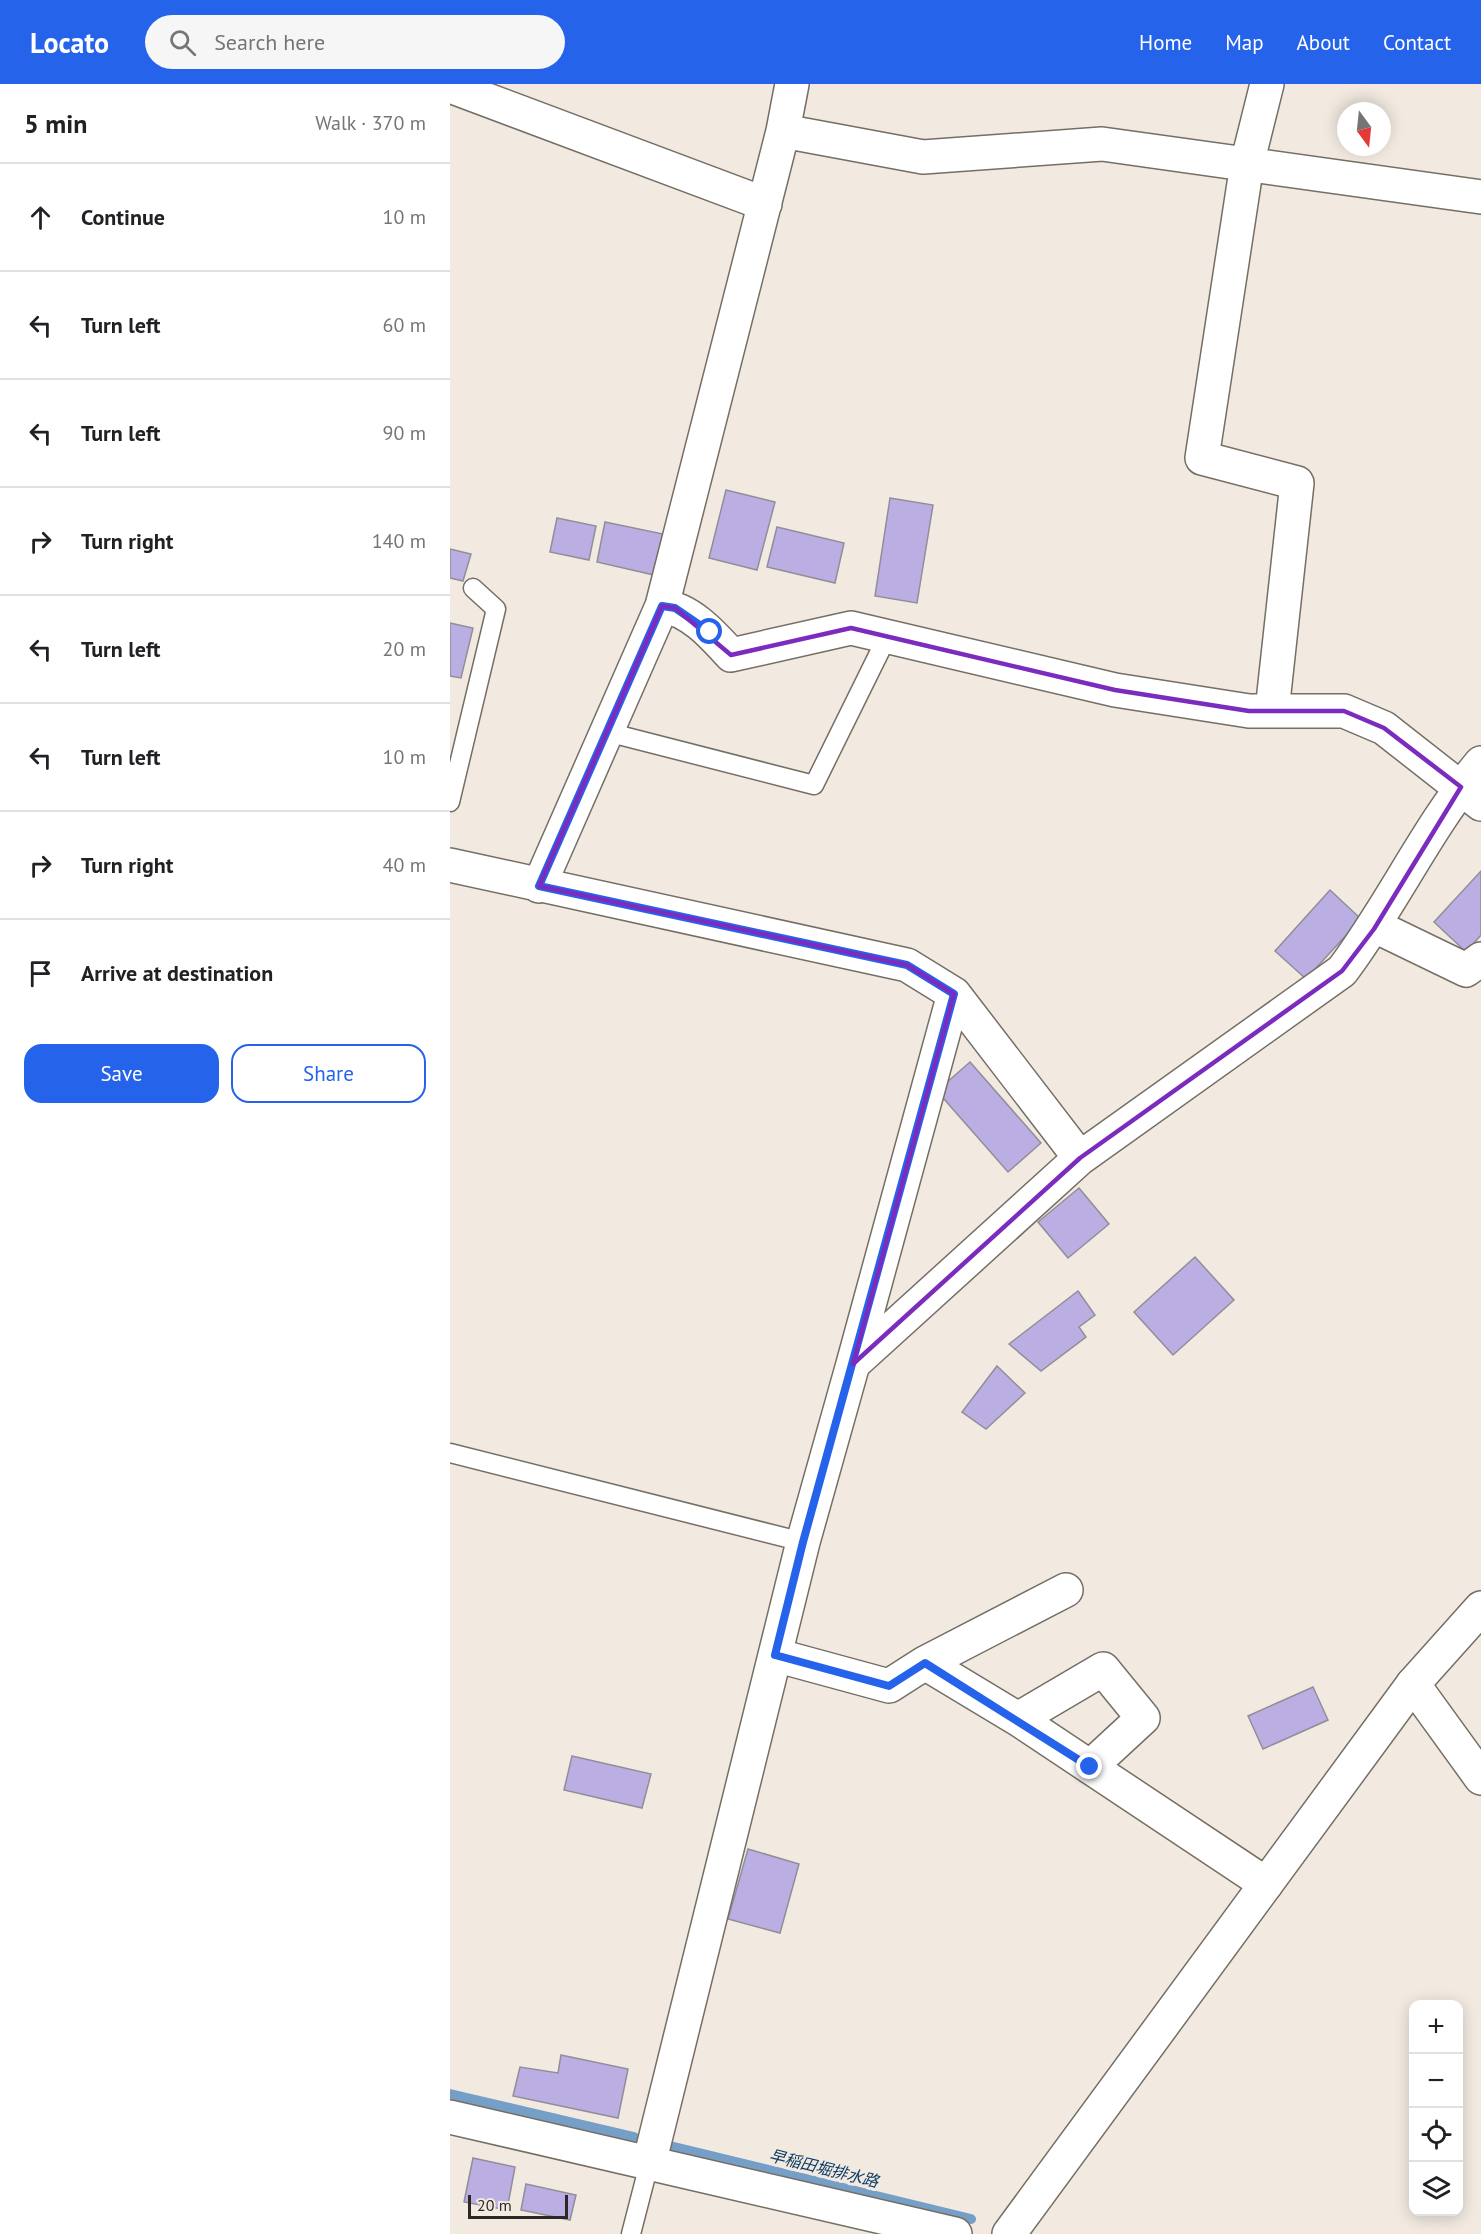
<!DOCTYPE html>
<html lang="en">
<head>
<meta charset="utf-8">
<style>
  :root { --surface:#fff; --page:#f6f6f6; --text:#202124; --muted:#757577; --line:#e0e0e0; --accent:#2563eb }
  body { margin:0; font-family:"PT Sans","Noto Sans JP",sans-serif; background:var(--page); color:var(--text) }
  .controls { position:absolute; right:18px; bottom:18px; display:grid; overflow:hidden; border-radius:12px; box-shadow:0 3px 15px #0003 }
  .controls button { width:54px; height:54px; display:grid; place-items:center; padding:0; border:0; border-bottom:2px solid var(--line); background:var(--surface); color:var(--text); font:30px sans-serif }
  .compass { position:absolute; left:887px; top:18px; width:54px; height:54px; border-radius:50%; background:var(--surface); box-shadow:0 3px 15px #0003; rotate:165deg }
  .scale { position:absolute; left:18px; bottom:15px; width:100px; box-sizing:border-box; padding-left:6px; border:3px solid #2a2724; border-top:0; font-size:16px; line-height:21px; white-space:nowrap; color:#2a2724; -webkit-text-stroke:4px #f2eae1; paint-order:stroke }
  .stop { position:absolute; width:18px; height:18px; margin:-14px; border:4px solid #2563eb; border-radius:50%; background:#fff }
  .stop.end { background:#2563eb; border-color:#fff; box-shadow:0 2px 6px #0008 }
  .list { margin:0; padding:0; list-style:none }
  h2 { display:flex; justify-content:space-between; align-items:center; height:78px; margin:0; padding:0 24px; font-size:26px }
  h2 small { font-size:20px; font-weight:400; color:var(--muted) }
  .list li { display:grid; grid-template-columns:39px 1fr auto; gap:18px; align-items:center; box-sizing:border-box; height:108px; padding:0 24px; border-top:2px solid var(--line) }
  .list b { display:block; font-size:22px; white-space:nowrap }
  .list em { font-size:20px; font-style:normal; color:var(--muted) }
  .actions { display:flex; gap:12px; padding:18px 24px }
  .actions a { flex:1; padding:14px 0; border:2px solid var(--accent); border-radius:18px; text-align:center; font-size:21px; color:var(--accent) }
  .actions .main { background:var(--accent); color:#fff }
  .icon { flex:none; width:33px; height:33px; fill:none; stroke:currentColor; stroke-width:2; stroke-linecap:round; stroke-linejoin:round }
  .map { position:relative; flex:none; width:1031px; height:2150px; overflow:hidden }
  header { display:flex; align-items:center; gap:36px; box-sizing:border-box; height:84px; padding:0 30px; background:var(--accent); color:#fff }
  header strong { font-size:28px }
  nav { display:flex; gap:33px; margin-inline-start:auto; font-size:21px }
  .search { width:420px; height:54px; background:var(--page); display:flex; align-items:center; gap:15px; box-sizing:border-box; padding:0 21px; border-radius:33px; color:var(--muted); font-size:22px }
  main { display:flex }
  aside { flex:1; background:var(--surface) }
  .map>svg:first-child { display:block }
  .lines { fill:none; stroke-linecap:round; stroke-linejoin:round }
  .stream { stroke:#759fc7; stroke-width:10 }
  .building { fill:#bbaee3; stroke:#908e98; stroke-width:1.5 }
  .lane-casing { stroke:#746e65; stroke-width:21 }
  .street-casing { stroke:#746e65; stroke-width:36 }
  .secondary-casing { stroke:#746e65; stroke-width:36 }
  .lane { stroke:#fff; stroke-width:18 }
  .street { stroke:#fff; stroke-width:33 }
  .secondary { stroke:#fff; stroke-width:33 }
  .route { stroke:#2563eb; stroke-width:8 }
  .marked { fill:none; stroke:#7b2cbf; stroke-width:4.5; stroke-linejoin:round }
  .labels { text-anchor:middle; dominant-baseline:central; stroke-width:6; stroke-linejoin:round; paint-order:stroke }
  .water-label { font-size:16px; font-style:italic; fill:#0f3e65; stroke:#f2eae1 }
</style>
</head>
<body>
<header>
<strong>Locato</strong>
<div class="search"><svg class="icon" aria-label="search" viewBox="0 0 24 24"><circle cx="10" cy="10" r="6"/><path d="M15 15l6 6"/></svg>Search here</div>
<nav><a>Home</a><a>Map</a><a>About</a><a>Contact</a></nav>
</header>
<main>
<aside>
<h2>5 min<small>Walk · 370 m</small></h2>
<ul class="list">
<li><svg class="icon" aria-label="ahead" viewBox="0 0 24 24"><path d="M12 20V5M6 11l6-6 6 6"/></svg><div><b>Continue</b></div><em>10 m</em></li>
<li><svg class="icon" aria-label="left" viewBox="0 0 24 24"><path d="M17 20v-9H6M10 6l-5 5 5 5"/></svg><div><b>Turn left</b></div><em>60 m</em></li>
<li><svg class="icon" aria-label="left" viewBox="0 0 24 24"><path d="M17 20v-9H6M10 6l-5 5 5 5"/></svg><div><b>Turn left</b></div><em>90 m</em></li>
<li><svg class="icon" aria-label="right" viewBox="0 0 24 24"><path d="M7 20v-9h11M14 6l5 5-5 5"/></svg><div><b>Turn right</b></div><em>140 m</em></li>
<li><svg class="icon" aria-label="left" viewBox="0 0 24 24"><path d="M17 20v-9H6M10 6l-5 5 5 5"/></svg><div><b>Turn left</b></div><em>20 m</em></li>
<li><svg class="icon" aria-label="left" viewBox="0 0 24 24"><path d="M17 20v-9H6M10 6l-5 5 5 5"/></svg><div><b>Turn left</b></div><em>10 m</em></li>
<li><svg class="icon" aria-label="right" viewBox="0 0 24 24"><path d="M7 20v-9h11M14 6l5 5-5 5"/></svg><div><b>Turn right</b></div><em>40 m</em></li>
<li><svg class="icon" aria-label="arrive" viewBox="0 0 24 24"><path d="M6 21V4h12l-3 4 3 4H6"/></svg><div><b>Arrive at destination</b></div></li>
</ul>
<div class="actions"><a class="main">Save</a><a>Share</a></div>
</aside>
<div class="map">
<svg width="1031" height="2150" viewBox="0 0 1031 2150">
  <rect width="100%" height="100%" fill="#f2eae1"/>
  <g class="lines">
    <path class="stream" d="M0,2010L184,2053
      M220,2062L521,2135"/>
  </g>
  <path class="building" d="M276,406L325,418L307,486L259,474Z
    M440,414L483,421L467,519L425,512Z
    M107,434L146,442L139,476L100,468Z
    M155,438L213,450L204,491L147,478Z
    M327,443L394,459L385,499L317,483Z
    M0,465L21,470L13,497L0,494Z
    M0,539L23,544L11,594L0,592Z
    M1031,787V851L1016,868L984,838Z
    M880,806L911,835L856,895L825,867Z
    M520,978L591,1059L558,1088L487,1007Z
    M629,1104L659,1140L618,1174L588,1138Z
    M745,1173L784,1216L723,1271L684,1228Z
    M628,1207L645,1231L629,1243L636,1253L591,1287L559,1260Z
    M547,1282L575,1309L536,1345L512,1328Z
    M863,1603L878,1636L813,1665L798,1632Z
    M122,1672L201,1690L192,1724L114,1706Z
    M298,1765L349,1780L330,1849L278,1835Z
    M111,1971L178,1985L168,2034L63,2012L70,1983L108,1989Z
    M23,2074L65,2083L57,2126L14,2118Z
    M76,2100L126,2111L120,2136L71,2126Z"/>
  <g class="lines">
    <defs>
      <path id="lane" d="M157,648L364,701L437,553
        M0,718L46,525L23,504
        M0,1369L353,1458
        M181,2150L199,2080"/>
      <path id="street" d="M817,0L797,80L752,374L847,399L822,627
        M0,2L315,120
        M333,47L473,73L652,60L1031,113
        M212,522C240,525 263,551 281,571L401,544L665,606L799,627H894L934,644L1031,720
        M0,781L457,881L504,910L630,1074
        M89,802L212,522L333,47L342,0
        M925,842L1016,886L1031,875
        M403,1280L504,910
        M325,1571L439,1602L475,1579L568,1635L816,1800
        M475,1579L616,1506
        M963,1600L1031,1694
        M568,1635L653,1585L693,1634L640,1683
        M0,2033L505,2150
        M199,2080L353,1458L403,1280L630,1074L892,887C942,821 977,743 1031,679"/>
      <path id="secondary" d="M559,2150L963,1600L1031,1524"/>
    </defs>
    <use href="#lane" class="lane-casing"/>
    <use href="#street" class="street-casing"/>
    <use href="#secondary" class="secondary-casing"/>
    <use href="#lane" class="lane"/>
    <use href="#street" class="street"/>
    <use href="#secondary" class="secondary"/>
  </g>
  <g class="lines">
    <path class="route" d="M260,548L225,524L212,522L89,802L457,881L504,910L353,1458L325,1571L439,1602L475,1579L640,1683"/>
  </g>
  <path class="marked" d="M212,522L225,524L281,571L401,544L665,606L799,627H894L934,644L1011,703L924,845L892,887L630,1074L403,1280L504,910L457,881L89,802Z"/>
  <g class="labels">
    <g class="water-label">
      <text transform="translate(374 2084) rotate(14)">早稲田堀排水路</text>
    </g>
  </g>
</svg>
<div class="controls">
<button>+</button>
<button>−</button>
<button><svg class="icon" aria-label="locate" viewBox="0 0 24 24"><circle cx="12" cy="12" r="6"/><path d="M12 2v4M12 18v4M2 12h4M18 12h4"/></svg></button>
<button><svg class="icon" aria-label="layers" viewBox="0 0 24 24"><path d="M12 4l9 5-9 5-9-5zM3 14l9 5 9-5"/></svg></button>
</div>
<svg class="compass" viewBox="-18 -18 36 36"><path d="M0-13l5 13h-10z" fill="#e53935"/><path d="M0 13l5-13h-10z" fill="#757577"/></svg>
<div class="scale">20 m</div>
<div class="stop" style="left:260px;top:548px"></div>
<div class="stop end" style="left:640px;top:1683px"></div>
</div>
</main>
</body>
</html>
